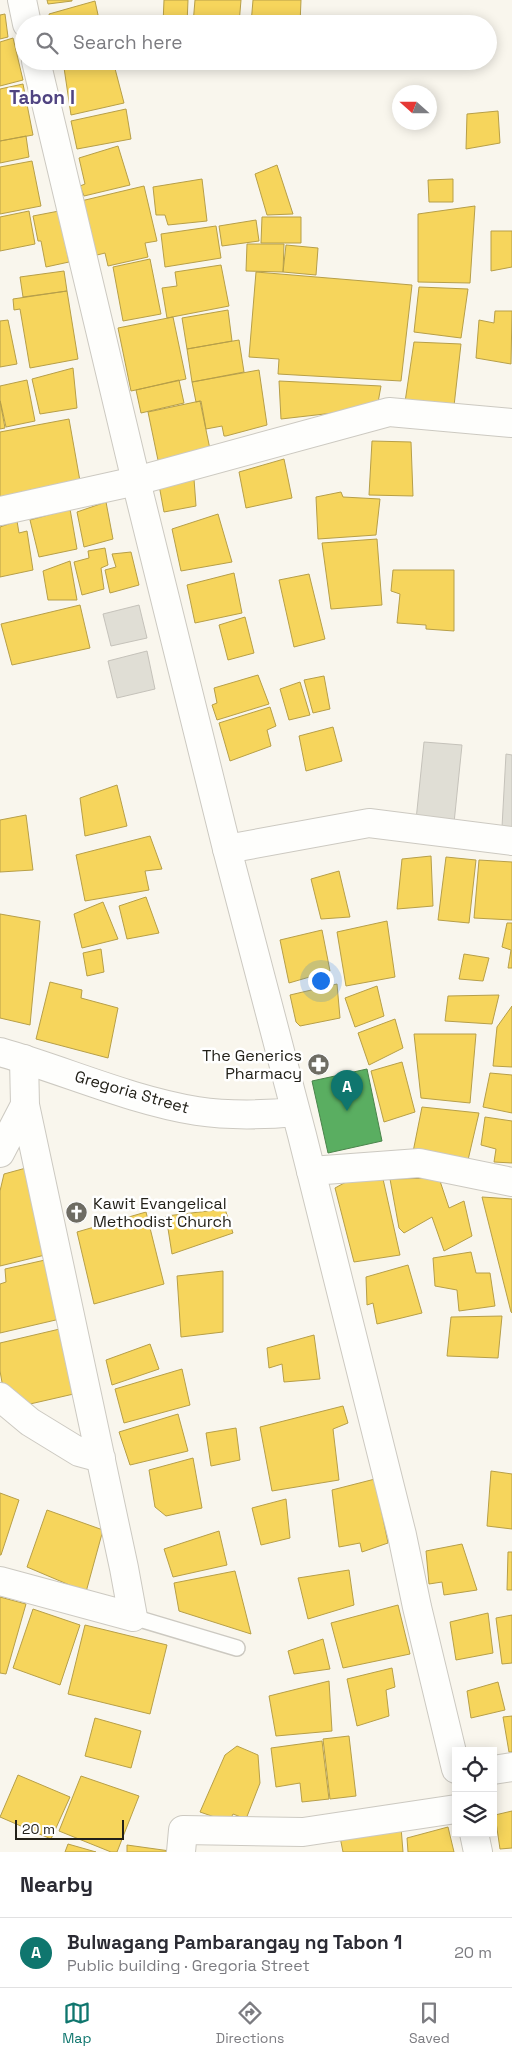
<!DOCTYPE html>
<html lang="en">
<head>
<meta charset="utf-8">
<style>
  :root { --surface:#fff; --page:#f7f7f7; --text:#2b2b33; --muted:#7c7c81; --line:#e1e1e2; --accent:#0f766e }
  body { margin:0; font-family:"Space Grotesk",sans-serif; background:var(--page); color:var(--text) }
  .controls { position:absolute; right:15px; bottom:15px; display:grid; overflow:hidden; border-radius:0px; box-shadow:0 2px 12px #0003 }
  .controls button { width:45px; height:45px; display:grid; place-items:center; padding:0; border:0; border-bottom:1px solid var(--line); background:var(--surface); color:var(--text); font:25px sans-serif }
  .compass { position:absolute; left:392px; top:85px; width:45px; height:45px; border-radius:50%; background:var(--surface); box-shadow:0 2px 12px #0003; rotate:291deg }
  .scale { position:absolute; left:15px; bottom:12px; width:109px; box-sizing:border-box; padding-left:5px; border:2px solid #232119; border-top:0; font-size:14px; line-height:18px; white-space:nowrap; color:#232119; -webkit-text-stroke:4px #fff; paint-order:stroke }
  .you { position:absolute; left:320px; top:980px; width:18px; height:18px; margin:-12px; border:4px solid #fff; border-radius:50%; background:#1a73e8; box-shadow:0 0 0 8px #1a73e833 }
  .badge { display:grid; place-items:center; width:32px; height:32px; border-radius:50%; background:var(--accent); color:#fff; font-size:16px; font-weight:700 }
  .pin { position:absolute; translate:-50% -41px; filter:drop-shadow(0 1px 2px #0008) }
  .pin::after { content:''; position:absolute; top:26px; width:18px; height:15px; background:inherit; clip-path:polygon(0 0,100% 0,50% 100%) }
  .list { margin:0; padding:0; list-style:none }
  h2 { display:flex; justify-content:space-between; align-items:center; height:65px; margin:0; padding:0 20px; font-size:21px }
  h2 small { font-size:16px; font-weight:400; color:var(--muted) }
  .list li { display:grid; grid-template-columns:32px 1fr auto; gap:15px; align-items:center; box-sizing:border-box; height:70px; padding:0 20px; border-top:1px solid var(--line) }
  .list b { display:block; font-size:19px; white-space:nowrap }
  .list p { margin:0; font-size:16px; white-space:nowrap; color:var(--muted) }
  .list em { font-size:16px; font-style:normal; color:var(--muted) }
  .icon { flex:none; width:28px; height:28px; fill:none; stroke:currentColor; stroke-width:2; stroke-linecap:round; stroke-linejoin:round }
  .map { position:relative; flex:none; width:512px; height:1852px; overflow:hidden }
  .search { position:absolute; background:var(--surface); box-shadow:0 2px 12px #0003; left:15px; right:15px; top:15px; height:55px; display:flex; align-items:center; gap:12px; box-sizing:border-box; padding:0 18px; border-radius:28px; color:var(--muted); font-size:19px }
  .sheet { height:135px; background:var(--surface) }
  nav { display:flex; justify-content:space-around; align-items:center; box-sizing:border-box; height:70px; border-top:1px solid var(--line); background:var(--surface); font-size:14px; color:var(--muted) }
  nav a { display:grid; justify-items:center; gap:2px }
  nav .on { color:var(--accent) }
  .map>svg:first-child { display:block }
  .homes { fill:#f6d55c; stroke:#b79f48 }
  .public { fill:#5aae61; stroke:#4a844b }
  .building { fill:#e0ded5; stroke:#c5c2ba }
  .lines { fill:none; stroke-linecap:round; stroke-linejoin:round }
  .lane-casing { stroke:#ccc9c1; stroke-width:18 }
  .street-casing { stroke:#ccc9c1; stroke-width:30 }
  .secondary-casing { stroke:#ccc9c1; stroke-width:30 }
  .lane { stroke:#fefefc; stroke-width:15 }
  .street { stroke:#fefefc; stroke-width:28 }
  .secondary { stroke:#fefefc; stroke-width:28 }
  .labels { text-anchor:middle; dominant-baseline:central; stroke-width:5; stroke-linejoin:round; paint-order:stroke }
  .poi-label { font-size:16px; fill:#232119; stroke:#fff; text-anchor:end }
  .street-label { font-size:16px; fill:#232119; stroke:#fff }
  .quarter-label { font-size:19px; font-weight:bold; fill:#504481; stroke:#fff }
</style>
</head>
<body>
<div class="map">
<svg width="512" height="1852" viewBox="0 0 512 1852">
  <rect width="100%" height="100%" fill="#f9f6ed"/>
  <path class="homes" d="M47,0H72V1L48,4Z
    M164,0H188L187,24H163Z
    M195,0H241L239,24H193Z
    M253,0H301L300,24H251Z
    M95,1L100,24H51L49,14Z
    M5,14L8,37L0,39V15Z
    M13,38L23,80L0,86V42Z
    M63,61H113L124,103L71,115Z
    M23,84L33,135L0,141V89Z
    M126,109L131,139L77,149L71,121Z
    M498,111L500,143L466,149L467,114Z
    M26,136L29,157L0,163V141Z
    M118,146L130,185L84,196L80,186L85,184L79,158Z
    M32,161L41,206L0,214V167Z
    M277,165L293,214L267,215L255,174Z
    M202,179L207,221L168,225L165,215H156L153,187Z
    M453,179V202H429L428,180Z
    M144,186L157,241L145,243L148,257L108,266L105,253L93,256L81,201Z
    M475,206L470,283L418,282V214Z
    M29,211L35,244L0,251V217Z
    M59,211L69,262L46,267L41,241H38L33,216Z
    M262,217H301V243H261Z
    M256,220L259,241L222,246L219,226Z
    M216,226L221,258L165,267L161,234Z
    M491,231H512V267L491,271Z
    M247,244H284L283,272L246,271Z
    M286,245L318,248L316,275L283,272Z
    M150,259L161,314L123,321L113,267Z
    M221,265L229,306L167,318L162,288L177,286L175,272Z
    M64,271L67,291L23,297L20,277Z
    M256,272L412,285L401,381L278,374L279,359L249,357Z
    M419,287L468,289L461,338L414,332Z
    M67,291L78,359L30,368L20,309L14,310L13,299Z
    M228,310L232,341L187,349L182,318Z
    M495,311H512L511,364L476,358L479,320L494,323Z
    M173,317L186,379L131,391L118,328Z
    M8,320L17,364L0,367V321Z
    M239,340L244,372L192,382L187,349Z
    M414,342L461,344L454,406L405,402Z
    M73,368L77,408L40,414L32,379Z
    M259,370L267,425L226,436H224L222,426L206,429L201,401L196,402L192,382Z
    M27,380L35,421L6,427L0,400V386Z
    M179,380L184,403L141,413L136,390Z
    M279,381L381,386L377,408L281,419Z
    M0,401L5,428L0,429Z
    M200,401L211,454L159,465L148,412Z
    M69,419L80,481L0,497V432Z
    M372,441L411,442L413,496L369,495Z
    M284,459L292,498L246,508L239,472Z
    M194,479L196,506L164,512L159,485Z
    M341,492L343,497L380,499L376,535L318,539L316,497Z
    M106,502L113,539L84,547L77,512Z
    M70,509L77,549L39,557L30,520Z
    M218,514L232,562L181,571L172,529Z
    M17,521L19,533L27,531L33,570L0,577V527Z
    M377,539L382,605L331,609L322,543Z
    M105,548L108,565L101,568L104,589L82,595L74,562L89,558L88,551Z
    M131,552L139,585L110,593L105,570L116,567L112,554Z
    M70,561L77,600H48L43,571Z
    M393,570H454V631L426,629V625L397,623L400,594L391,591Z
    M234,573L242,613L195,623L187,585Z
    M309,574L325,639L294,647L279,580Z
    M80,605L90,648L12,665L1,624Z
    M245,617L254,653L228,660L219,625Z
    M258,675L269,704L217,720L212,705L217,703L214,688Z
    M324,676L330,709L313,713L304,680Z
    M300,682L310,715L289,720L280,689Z
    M270,707L276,726L267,730L271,746L230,761L219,723Z
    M333,727L342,761L306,771L299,736Z
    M117,785L127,826L85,836L80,798Z
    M26,815L33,870L0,872V820Z
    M150,836L162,869L145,871L149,890L85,901L76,855Z
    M431,856L433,906L397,909L402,859Z
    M446,857L476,860L469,923L438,920Z
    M479,860L512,862V920L474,918Z
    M339,871L350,917L321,919L311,879Z
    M146,897L159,933L127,939L119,906Z
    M103,902L118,939L82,948L74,914Z
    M0,914L40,921L30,1025L0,1018Z
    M387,921L395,977L346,986L337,932Z
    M507,923H512V968H508L511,950L502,947Z
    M322,930L330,971L289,983L280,940Z
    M101,949L104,972L87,976L83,953Z
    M464,954L489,958L483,981L459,979Z
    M50,982L82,990L81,998L118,1008L108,1058L36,1039Z
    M337,984L340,1018L300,1026L296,1022L290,995Z
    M377,986L384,1016L355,1027L345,998Z
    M499,995L492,1024L445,1021L448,996Z
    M512,1006V1067L493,1066L497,1027Z
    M395,1019L403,1048L369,1065L358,1033Z
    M414,1034H476L470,1103L421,1098Z
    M402,1062L415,1112L384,1122L371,1071Z
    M490,1073L512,1075V1113L483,1107Z
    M422,1107L479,1113L468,1160L413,1152Z
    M485,1117L512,1121V1163L494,1162L496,1149L481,1145Z
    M26,1168L45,1255L0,1266V1191L4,1174Z
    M357,1176L383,1179L400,1255L354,1262L335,1188Z
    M439,1178L449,1208L464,1201L472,1236L444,1251L432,1217L404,1233L399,1228L390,1179Z
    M482,1197L512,1199V1313L511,1312Z
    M225,1209L233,1233L172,1254L166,1216Z
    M146,1212L164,1284L94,1304L77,1232Z
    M471,1252L476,1273H490L495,1306L459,1311L457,1290L435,1286L433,1258Z
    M45,1260L60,1319L0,1333V1284L6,1282L5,1269Z
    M408,1265L422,1313L377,1324L373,1303L367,1305L366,1277Z
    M223,1271V1332L181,1337L177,1276Z
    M502,1316L498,1358L447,1356L451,1317Z
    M64,1328L78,1393L30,1404L3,1388L0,1371V1343Z
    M314,1335L320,1379L284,1382L282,1364L269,1368L267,1348Z
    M150,1344L159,1369L112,1385L106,1360Z
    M182,1369L190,1405L124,1423L115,1389Z
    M343,1406L348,1423L333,1429L339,1480L272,1491L260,1427Z
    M178,1414L188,1451L130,1465L119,1432Z
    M236,1428L240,1460L211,1466L206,1433Z
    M193,1458L202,1508L166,1516L155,1507L149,1470Z
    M491,1471L512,1474V1529L487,1526Z
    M375,1479L388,1543L362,1552L360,1543L339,1547L332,1490Z
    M0,1493L19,1500L1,1555H0Z
    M286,1499L290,1538L261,1545L252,1508Z
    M47,1510L103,1530L86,1592L27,1567Z
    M219,1531L227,1565L173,1577L164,1549Z
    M462,1544L477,1590L444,1595L442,1582L429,1584L426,1551Z
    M508,1552H512V1590H507Z
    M349,1570L354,1605L308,1619L298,1578Z
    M235,1571L251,1634L179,1611L174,1583Z
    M0,1597L26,1604L6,1674L0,1673Z
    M398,1605L410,1654L343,1668L331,1623Z
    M33,1609L80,1625L60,1685L13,1668Z
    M488,1613L493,1653L456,1660L450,1622Z
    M512,1615V1663L502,1664L496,1618Z
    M85,1625L167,1645L150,1714L68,1694Z
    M323,1639L330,1669L294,1674L288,1651Z
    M392,1668L395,1687L386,1690L389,1716L357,1726L347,1679Z
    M329,1681L332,1731L276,1736L269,1696Z
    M498,1682L505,1710L471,1718L467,1691Z
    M512,1716V1752H509L503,1717Z
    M95,1718L141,1731L131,1768L85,1756Z
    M349,1736L356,1796L330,1799L323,1739Z
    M322,1741L329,1799L302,1802L300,1783L276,1787L271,1748Z
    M237,1746L258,1755L260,1783L246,1819L233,1814L229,1822L200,1812L225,1755Z
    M18,1775L70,1797L51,1839L0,1817Z
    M81,1776L139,1796L117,1852H111L59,1831Z
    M512,1811V1848L500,1849L495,1815Z
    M401,1827L403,1852H343L340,1837Z
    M448,1827L454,1852H408L407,1838Z
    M68,1844L96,1852H65Z
    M127,1845L170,1851V1852H127Z"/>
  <path class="public" d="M367,1069L382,1141L328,1153L312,1081Z"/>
  <path class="building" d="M139,605L147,638L111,646L103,614Z
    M147,651L155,689L117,698L108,661Z
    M424,742L462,745L454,823L416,820Z
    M506,754L512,755V829L502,827Z"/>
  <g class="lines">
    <defs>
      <path id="lane" d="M133,1617L237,1648"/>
      <path id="street" d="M0,511L136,481L389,412L512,423
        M227,849L369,823L512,841
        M0,1153L25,1105
        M311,1171L419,1163L512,1182
        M0,1397L30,1422L79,1452L101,1458
        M0,1581L133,1617L124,1568L25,1105L24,1059
        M493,1770L512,1767
        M181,1852L183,1830L303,1832L456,1809"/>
      <path id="secondary" d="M22,0L27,24
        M36,61L136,481L227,849L302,1135L402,1535L417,1607L456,1769
        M0,1052C66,1071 130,1100 197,1111C230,1116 263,1115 296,1112
        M474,1833L478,1852"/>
    </defs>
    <use href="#lane" class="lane-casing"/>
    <use href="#street" class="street-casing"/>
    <use href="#secondary" class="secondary-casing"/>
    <use href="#lane" class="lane"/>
    <use href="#street" class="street"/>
    <use href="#secondary" class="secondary"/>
  </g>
  <defs>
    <symbol id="pharmacy-disc" viewBox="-11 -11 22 22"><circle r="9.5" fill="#6e6c63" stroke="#fff"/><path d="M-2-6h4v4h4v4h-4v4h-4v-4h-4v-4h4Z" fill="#fff"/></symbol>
    <symbol id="church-disc" viewBox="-11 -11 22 22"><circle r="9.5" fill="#6e6c63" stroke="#fff"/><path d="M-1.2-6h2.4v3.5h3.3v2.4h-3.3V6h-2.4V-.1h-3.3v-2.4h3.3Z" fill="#fff"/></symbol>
  </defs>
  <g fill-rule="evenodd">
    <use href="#pharmacy-disc" x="306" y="1052" width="25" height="25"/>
    <use href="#church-disc" x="64" y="1200" width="25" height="25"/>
  </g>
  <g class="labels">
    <g class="poi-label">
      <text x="302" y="1055">The Generics<tspan x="302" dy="18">Pharmacy</tspan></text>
      <text x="93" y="1203" text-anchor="start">Kawit Evangelical<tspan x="93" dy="18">Methodist Church</tspan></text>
    </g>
    <g class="street-label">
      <text transform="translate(132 1092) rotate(16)">Gregoria Street</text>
    </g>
    <g class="quarter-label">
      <text x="42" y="97">Tabon I</text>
    </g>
  </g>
</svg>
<div class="controls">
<button><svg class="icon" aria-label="locate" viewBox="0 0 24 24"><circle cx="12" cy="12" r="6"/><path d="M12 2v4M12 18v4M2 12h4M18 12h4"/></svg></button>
<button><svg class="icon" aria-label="layers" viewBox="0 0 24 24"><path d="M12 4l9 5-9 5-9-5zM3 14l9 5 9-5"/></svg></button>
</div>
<svg class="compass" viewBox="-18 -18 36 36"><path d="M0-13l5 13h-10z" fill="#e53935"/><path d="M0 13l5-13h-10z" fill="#7c7c81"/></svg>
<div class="scale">20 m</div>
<div class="you"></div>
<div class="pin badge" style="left:347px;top:1111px">A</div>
<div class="search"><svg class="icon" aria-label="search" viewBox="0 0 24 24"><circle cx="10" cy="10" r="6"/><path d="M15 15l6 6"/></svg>Search here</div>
</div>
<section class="sheet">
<h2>Nearby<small></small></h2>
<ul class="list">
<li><span class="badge">A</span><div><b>Bulwagang Pambarangay ng Tabon 1</b><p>Public building · Gregoria Street</p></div><em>20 m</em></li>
</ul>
</section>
<nav>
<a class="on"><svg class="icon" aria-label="map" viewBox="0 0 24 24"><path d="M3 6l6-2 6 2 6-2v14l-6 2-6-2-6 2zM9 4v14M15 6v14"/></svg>Map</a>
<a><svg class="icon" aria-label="directions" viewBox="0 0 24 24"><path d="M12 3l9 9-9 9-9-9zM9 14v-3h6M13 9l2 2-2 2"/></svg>Directions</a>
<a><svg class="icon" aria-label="saved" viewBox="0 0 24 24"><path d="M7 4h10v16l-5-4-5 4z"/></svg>Saved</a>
</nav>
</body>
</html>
